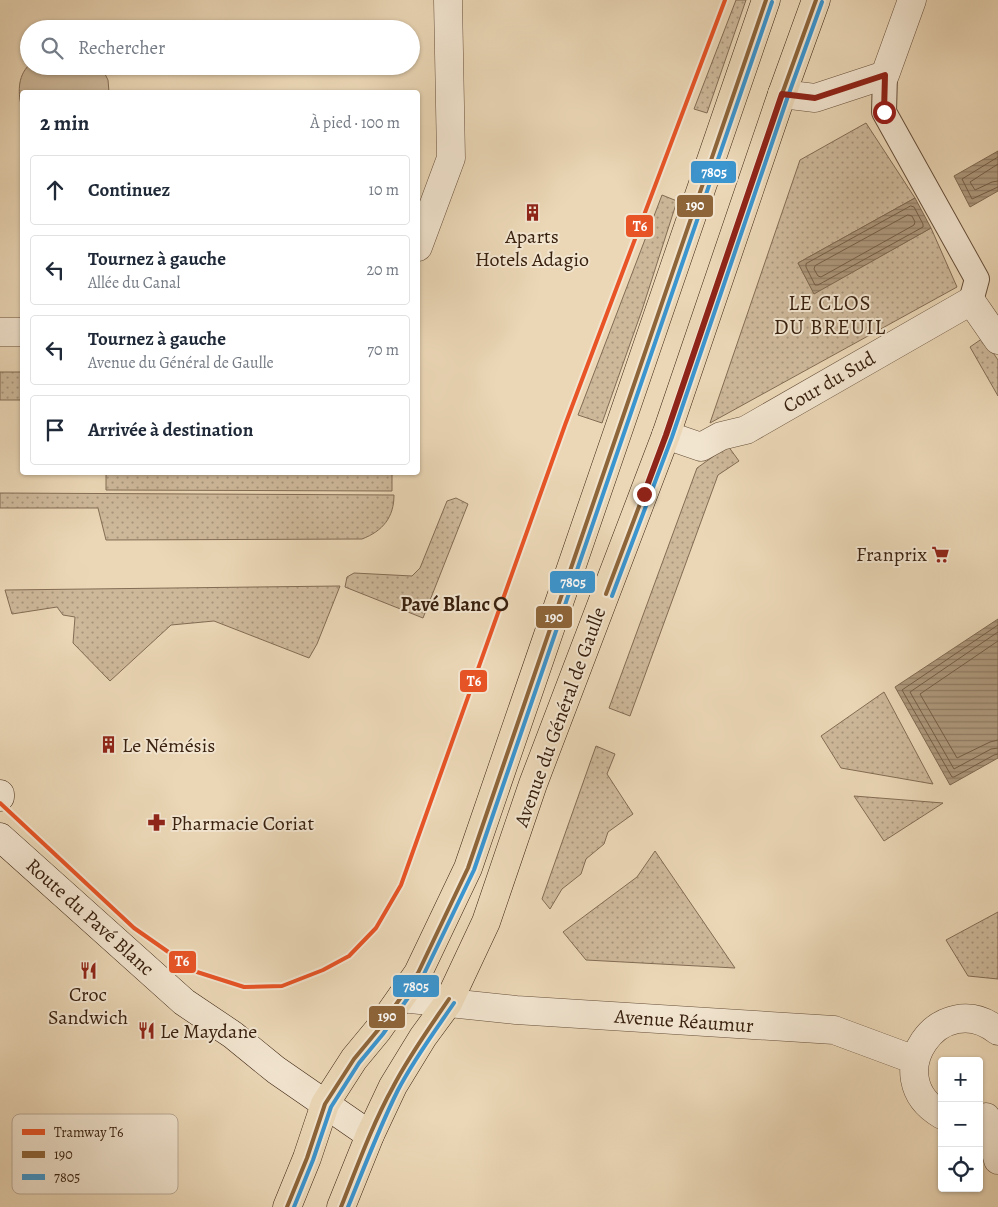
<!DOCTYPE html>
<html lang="fr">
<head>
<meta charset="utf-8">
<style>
  :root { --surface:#fff; --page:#f6f6f7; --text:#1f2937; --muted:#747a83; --line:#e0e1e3 }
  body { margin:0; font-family:Alegreya,serif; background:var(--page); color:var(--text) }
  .controls { position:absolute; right:15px; bottom:15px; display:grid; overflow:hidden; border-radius:5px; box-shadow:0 1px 4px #0004 }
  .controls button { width:45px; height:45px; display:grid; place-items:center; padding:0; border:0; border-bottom:1px solid var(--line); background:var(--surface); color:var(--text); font:25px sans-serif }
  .stop { position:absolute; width:15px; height:15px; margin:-11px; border:4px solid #8f2418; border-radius:50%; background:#fff }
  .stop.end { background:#8f2418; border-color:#fff; box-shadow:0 1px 5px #0008 }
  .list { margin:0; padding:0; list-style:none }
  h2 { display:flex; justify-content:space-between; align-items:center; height:65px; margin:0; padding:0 20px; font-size:21px }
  h2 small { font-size:16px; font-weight:400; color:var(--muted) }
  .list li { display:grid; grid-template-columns:32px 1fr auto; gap:15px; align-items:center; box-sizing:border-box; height:70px; margin:0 10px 10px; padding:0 10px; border:1px solid var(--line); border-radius:5px }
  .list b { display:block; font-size:19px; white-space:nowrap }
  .list p { margin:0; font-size:16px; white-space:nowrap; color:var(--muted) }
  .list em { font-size:16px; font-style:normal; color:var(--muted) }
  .icon { flex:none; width:28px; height:28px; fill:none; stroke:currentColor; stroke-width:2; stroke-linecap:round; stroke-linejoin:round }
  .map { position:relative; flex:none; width:998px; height:1207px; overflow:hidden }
  .search { position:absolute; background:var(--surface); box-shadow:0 1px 4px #0004; left:20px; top:20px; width:400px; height:55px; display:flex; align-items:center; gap:12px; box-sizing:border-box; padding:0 18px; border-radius:28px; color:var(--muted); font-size:19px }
  .panel { position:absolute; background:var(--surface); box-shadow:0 1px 4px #0004; left:20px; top:90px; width:400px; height:385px; border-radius:5px }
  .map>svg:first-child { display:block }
  .grass { fill:url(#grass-dots); stroke:#836c54 }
  .park { fill:#cdb89a; stroke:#836c54 }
  .water { fill:url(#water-rules); stroke:#7f6951 }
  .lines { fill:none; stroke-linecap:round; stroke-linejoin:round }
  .shore { stroke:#745d46; stroke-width:1 }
  .pedestrian-casing { stroke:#664e39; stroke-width:26 }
  .minor-casing { stroke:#664e39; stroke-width:29 }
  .secondary-casing { stroke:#39210f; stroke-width:29 }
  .primary-casing { stroke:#39210f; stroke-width:29 }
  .pedestrian { stroke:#f2e5d0; stroke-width:24 }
  .minor { stroke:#f2e5d0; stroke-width:28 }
  .secondary { stroke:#f2e5d0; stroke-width:28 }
  .primary { stroke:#ebd7b6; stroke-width:28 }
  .bus-1-casing { stroke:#f2e5d0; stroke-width:8 }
  .bus-2-casing { stroke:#f2e5d0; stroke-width:8 }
  .bus-1 { stroke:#8d6539; stroke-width:4 }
  .bus-2 { stroke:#3b95cf; stroke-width:4 }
  .tram-1-casing { stroke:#f2e5d0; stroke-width:8 }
  .tram-1 { stroke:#e85426; stroke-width:4 }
  .route { stroke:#8f2418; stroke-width:6 }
  .stop-dot { fill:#f2e5d0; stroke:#39210f; stroke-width:2.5 }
  .labels { text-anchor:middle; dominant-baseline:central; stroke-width:4; stroke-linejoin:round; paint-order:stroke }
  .poi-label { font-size:20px; fill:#39210f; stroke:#f2e5d0; text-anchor:start }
  .street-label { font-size:20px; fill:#39210f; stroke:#f2e5d0 }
  .stop-label { font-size:20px; font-weight:bold; fill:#39210f; stroke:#f2e5d0; text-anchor:end }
  .neighbourhood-label { font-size:21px; letter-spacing:1px; fill:#39210f; stroke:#f2e5d0 }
  .key { fill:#f2e5d0; stroke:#baaa96; stroke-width:1 }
  .key-label { font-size:14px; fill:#39210f }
  .line-badge { stroke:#f2e5d0; stroke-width:2 }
  .badge-label { font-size:14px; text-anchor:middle; font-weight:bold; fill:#fff }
</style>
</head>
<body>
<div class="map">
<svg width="998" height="1207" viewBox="0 0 998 1207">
  <defs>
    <pattern id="grass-dots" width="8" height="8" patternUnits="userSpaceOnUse" patternTransform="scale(1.25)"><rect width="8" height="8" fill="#cdb89a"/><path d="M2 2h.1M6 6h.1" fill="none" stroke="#a7957c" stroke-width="1.8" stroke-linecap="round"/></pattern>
    <pattern id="water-rules" width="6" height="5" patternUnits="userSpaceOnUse" patternTransform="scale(1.25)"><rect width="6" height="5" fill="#ae997d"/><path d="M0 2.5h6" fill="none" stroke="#8f7c65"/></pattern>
  </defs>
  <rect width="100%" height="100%" fill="#ebd7b6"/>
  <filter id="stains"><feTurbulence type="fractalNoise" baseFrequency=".004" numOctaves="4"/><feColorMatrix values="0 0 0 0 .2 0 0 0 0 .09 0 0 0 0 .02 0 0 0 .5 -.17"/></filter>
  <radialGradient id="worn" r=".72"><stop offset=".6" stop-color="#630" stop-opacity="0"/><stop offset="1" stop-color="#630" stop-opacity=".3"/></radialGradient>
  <path class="grass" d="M736,0H746L707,113L694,109Z
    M866,123L915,198L798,263L814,293L931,228L957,287L710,423L800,160Z
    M662,195L677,201L642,310L602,423L578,415Z
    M983,338L998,360V396L970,347Z
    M0,372H22V400H0Z
    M728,446L739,461L718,475L630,716L609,708L697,468Z
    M106,473H392V491L106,490Z
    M0,493L394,495C394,517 383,531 362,539L106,540L98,508H0Z
    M456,498L468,504L423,618L345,587L347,577L354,573L412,576L420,568L447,501Z
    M340,586L317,644L309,658L214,621L171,625L110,681L73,643L75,617L63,615L57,607L12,614L5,590Z
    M884,692L933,784L841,768L821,736Z
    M596,746L615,754L607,774L633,814L608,832L604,844L586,859L581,874L562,889L550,909L542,899Z
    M854,796L943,803L884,841Z
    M655,851L735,968L586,960L563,932L637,877Z
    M998,912V979L968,976L946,940Z"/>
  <path class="park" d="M29,65V66H101L108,80L109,92H22V109C18,94 17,77 29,65Z"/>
  <path class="water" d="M998,151V191L970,207L954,176Z
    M915,198L931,228L814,294L798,263Z
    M998,619V758L950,785L895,687Z"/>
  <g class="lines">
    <path class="shore" d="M998,157L962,179L972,199L998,187
      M998,164L970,182L975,190L992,182L998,181
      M911,206L914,207L923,224V227L818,285H815L806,267V264Z
      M908,215L912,216L915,222L914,225L821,277L818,276L814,269L815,266Z
      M998,625L902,690L952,777H954L994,755L998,754
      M998,632L910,692L954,769L991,749L998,748
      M998,641L920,694L957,758L990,742L998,740"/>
    <defs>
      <path id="pedestrian" d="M885,75L884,112L977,279L971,301"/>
      <path id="minor" d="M782,94L815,98L885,75L912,0
        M418,247L451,158L448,0
        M0,332H22
        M666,435L701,447L721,436L746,430L971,301L998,340
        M401,998L516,1010L834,1030L915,1060
        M942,1115C876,1077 941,985 998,1031
        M986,1117L998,1160"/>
      <path id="secondary" d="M0,794V797
        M0,837L184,1002L233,1035L276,1070L370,1135"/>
      <path id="primary" d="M287,1207L307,1158L325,1104L354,1059L378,1030L418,973L468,868L766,0
        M341,1207L370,1135L393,1086L423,1037L448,1003L486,922L533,784L666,435L782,94L816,0"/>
    </defs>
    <use href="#pedestrian" class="pedestrian-casing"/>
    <use href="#minor" class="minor-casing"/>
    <use href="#secondary" class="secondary-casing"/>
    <use href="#primary" class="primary-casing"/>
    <use href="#pedestrian" class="pedestrian"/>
    <use href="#minor" class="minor"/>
    <use href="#secondary" class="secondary"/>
    <use href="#primary" class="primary"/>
    <defs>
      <path id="bus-1" d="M606,594L666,435L782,94L816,0
        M287,1207L307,1158L325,1104L354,1059L378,1030L418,973L468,868L766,0
        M341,1207C357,1167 372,1125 393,1087C409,1056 430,1027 449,999"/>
      <path id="bus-2" d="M612,596L672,437L788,96L822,2
        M294,1207L313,1160L331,1107L359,1063L383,1034L423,976L474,870L772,2
        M348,1207C364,1168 379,1128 398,1090C414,1059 435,1031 454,1003"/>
    </defs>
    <use href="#bus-1" class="bus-1-casing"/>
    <use href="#bus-2" class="bus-2-casing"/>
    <use href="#bus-1" class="bus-1"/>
    <use href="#bus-2" class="bus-2"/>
    <defs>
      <path id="tram-1" d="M0,803L134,928L197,972L244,987L282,986L323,970L349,956L376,928L401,885L565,425L725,0"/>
    </defs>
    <use href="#tram-1" class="tram-1-casing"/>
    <use href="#tram-1" class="tram-1"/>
  </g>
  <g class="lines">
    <path class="route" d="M644,494L666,435L782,94L815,98L885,75L884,112"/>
  </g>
  <defs>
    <symbol id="building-bare" viewBox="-9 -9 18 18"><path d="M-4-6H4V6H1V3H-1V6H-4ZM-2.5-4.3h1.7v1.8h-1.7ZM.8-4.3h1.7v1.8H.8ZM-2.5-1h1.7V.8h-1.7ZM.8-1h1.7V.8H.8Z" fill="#8f2418" stroke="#f2e5d0" stroke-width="2.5" paint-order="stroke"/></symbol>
    <symbol id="supermarket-bare" viewBox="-9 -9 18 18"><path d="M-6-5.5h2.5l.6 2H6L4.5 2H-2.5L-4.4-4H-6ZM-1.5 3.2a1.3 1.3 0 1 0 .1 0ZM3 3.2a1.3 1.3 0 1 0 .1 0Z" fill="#8f2418" stroke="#f2e5d0" stroke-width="2.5" paint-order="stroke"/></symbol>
    <symbol id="pharmacy-bare" viewBox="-9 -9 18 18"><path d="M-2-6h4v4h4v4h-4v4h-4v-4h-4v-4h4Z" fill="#8f2418" stroke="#f2e5d0" stroke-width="2.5" paint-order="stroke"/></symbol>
    <symbol id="restaurant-bare" viewBox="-9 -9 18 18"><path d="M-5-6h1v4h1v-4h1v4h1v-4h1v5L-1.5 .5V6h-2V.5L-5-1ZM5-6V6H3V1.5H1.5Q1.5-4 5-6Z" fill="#8f2418" stroke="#f2e5d0" stroke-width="2.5" paint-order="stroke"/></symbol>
  </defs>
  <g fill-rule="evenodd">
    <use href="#building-bare" x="520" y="200" width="25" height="25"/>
    <use href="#supermarket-bare" x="928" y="542" width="25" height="25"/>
    <use href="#building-bare" x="96" y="732" width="25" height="25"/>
    <use href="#pharmacy-bare" x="144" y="810" width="25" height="25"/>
    <use href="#restaurant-bare" x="76" y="958" width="25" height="25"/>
    <use href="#restaurant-bare" x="134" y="1018" width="25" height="25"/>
  </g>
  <circle class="stop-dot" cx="501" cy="604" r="6"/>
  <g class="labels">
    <g class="poi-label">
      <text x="532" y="236" text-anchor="middle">Aparts<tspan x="532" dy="23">Hotels Adagio</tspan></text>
      <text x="927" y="554" text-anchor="end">Franprix</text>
      <text x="122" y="745">Le Némésis</text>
      <text x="171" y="823">Pharmacie Coriat</text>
      <text x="88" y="994" text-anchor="middle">Croc<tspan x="88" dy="23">Sandwich</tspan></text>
      <text x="160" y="1031">Le Maydane</text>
    </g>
    <g class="street-label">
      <text transform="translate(829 382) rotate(-30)">Cour du Sud</text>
      <text transform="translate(560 717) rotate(-70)">Avenue du Général de Gaulle</text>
      <text transform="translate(90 917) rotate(42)">Route du Pavé Blanc</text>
      <text transform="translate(684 1021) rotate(4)">Avenue Réaumur</text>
    </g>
    <g class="stop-label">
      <text x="490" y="604">Pavé Blanc</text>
    </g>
    <g class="neighbourhood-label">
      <text x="830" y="303">LE CLOS<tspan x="830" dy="24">DU BREUIL</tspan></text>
    </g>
  </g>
  <rect x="12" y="1114" width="166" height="80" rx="8" class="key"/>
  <rect x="22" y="1129" width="23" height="6" fill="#e85426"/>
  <rect x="22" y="1151" width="23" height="7" fill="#8d6539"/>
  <rect x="22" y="1174" width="23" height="6" fill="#3b95cf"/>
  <g class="key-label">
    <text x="54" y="1137">Tramway T6</text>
    <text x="54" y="1159">190</text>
    <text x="54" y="1182">7805</text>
  </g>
  <g class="line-badge">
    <rect x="690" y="160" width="47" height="24" rx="5" fill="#3b95cf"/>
    <rect x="676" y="194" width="38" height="24" rx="5" fill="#8d6539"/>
    <rect x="625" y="214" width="29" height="24" rx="5" fill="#e85426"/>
    <rect x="549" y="570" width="47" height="24" rx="5" fill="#3b95cf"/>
    <rect x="535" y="605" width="38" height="24" rx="5" fill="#8d6539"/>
    <rect x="459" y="669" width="29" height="24" rx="5" fill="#e85426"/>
    <rect x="168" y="950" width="29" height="24" rx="5" fill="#e85426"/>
    <rect x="392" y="974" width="48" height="24" rx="5" fill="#3b95cf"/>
    <rect x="368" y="1005" width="38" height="24" rx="5" fill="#8d6539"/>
  </g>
  <g class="badge-label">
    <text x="714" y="177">7805</text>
    <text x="695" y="210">190</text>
    <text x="640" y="231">T6</text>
    <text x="573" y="587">7805</text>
    <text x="554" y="622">190</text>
    <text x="474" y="686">T6</text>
    <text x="182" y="966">T6</text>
    <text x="416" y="991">7805</text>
    <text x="387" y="1021">190</text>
  </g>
  <rect width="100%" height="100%" filter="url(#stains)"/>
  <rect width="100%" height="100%" fill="url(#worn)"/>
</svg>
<div class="controls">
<button>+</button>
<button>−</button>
<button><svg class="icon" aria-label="locate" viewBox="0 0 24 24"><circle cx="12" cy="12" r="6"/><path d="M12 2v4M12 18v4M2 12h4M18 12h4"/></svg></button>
</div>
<div class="stop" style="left:884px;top:112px"></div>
<div class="stop end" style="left:644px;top:494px"></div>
<div class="search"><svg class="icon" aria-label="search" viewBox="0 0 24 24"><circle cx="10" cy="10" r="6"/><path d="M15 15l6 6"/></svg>Rechercher</div>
<section class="panel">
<h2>2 min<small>À pied · 100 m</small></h2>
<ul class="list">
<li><svg class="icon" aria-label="ahead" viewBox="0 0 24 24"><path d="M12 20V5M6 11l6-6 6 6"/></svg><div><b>Continuez</b></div><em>10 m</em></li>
<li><svg class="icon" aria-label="left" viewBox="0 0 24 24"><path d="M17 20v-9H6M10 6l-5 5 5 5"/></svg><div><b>Tournez à gauche</b><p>Allée du Canal</p></div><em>20 m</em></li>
<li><svg class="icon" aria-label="left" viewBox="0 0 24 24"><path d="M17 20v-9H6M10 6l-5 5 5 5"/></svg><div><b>Tournez à gauche</b><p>Avenue du Général de Gaulle</p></div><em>70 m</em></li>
<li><svg class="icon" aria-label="arrive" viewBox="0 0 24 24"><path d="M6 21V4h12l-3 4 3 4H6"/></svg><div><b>Arrivée à destination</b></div></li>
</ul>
</section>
</div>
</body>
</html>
